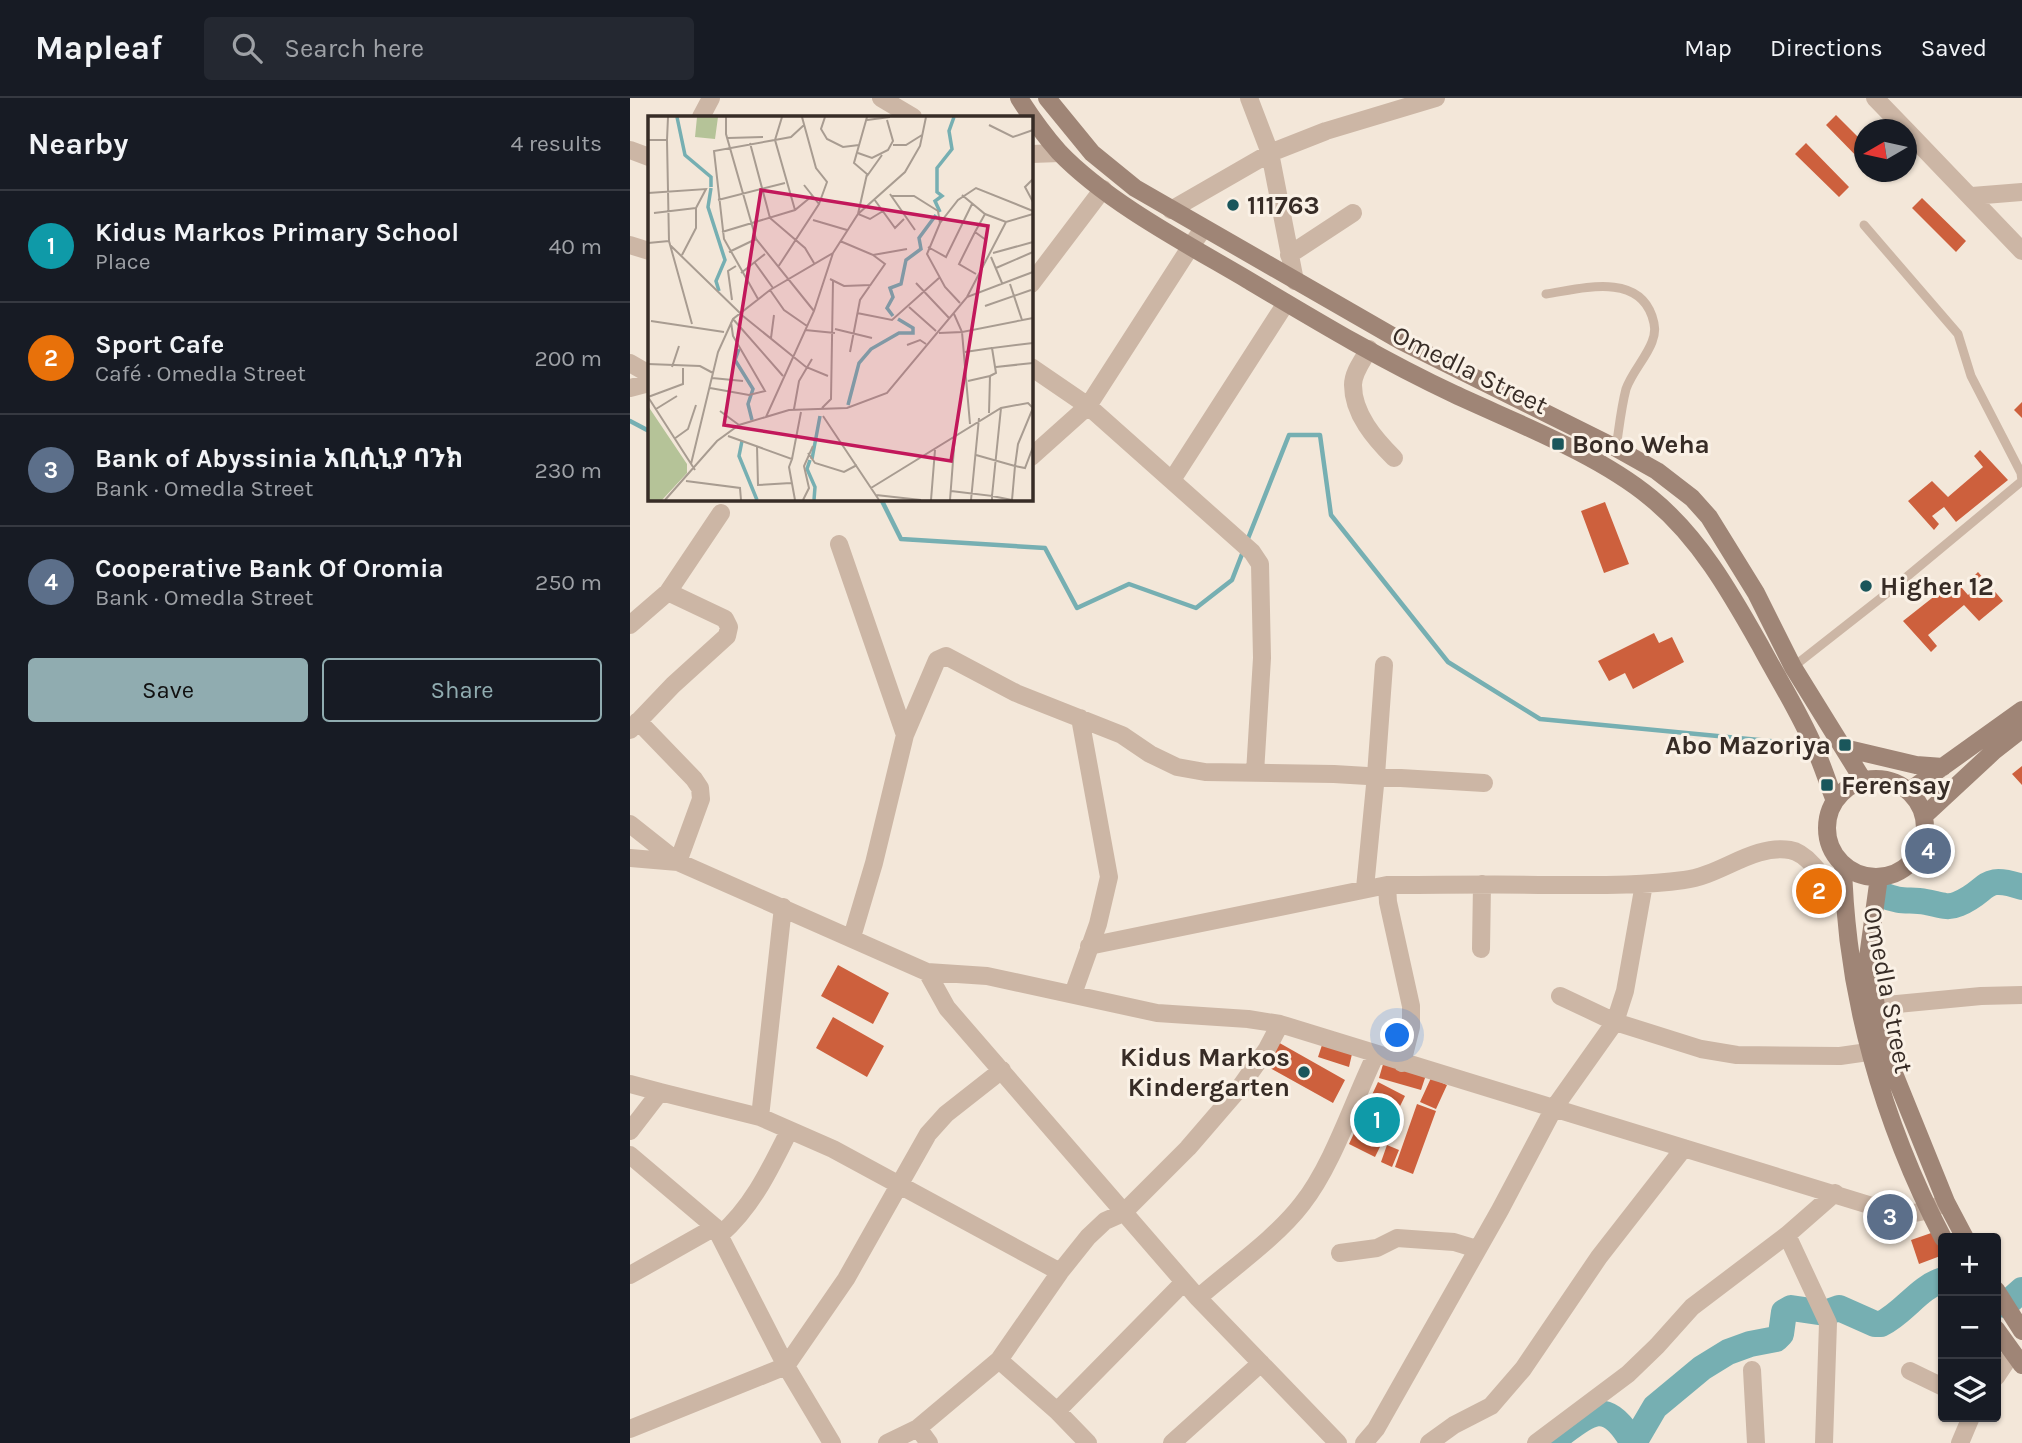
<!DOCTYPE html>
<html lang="en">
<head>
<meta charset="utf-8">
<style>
  :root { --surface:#171b24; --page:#242831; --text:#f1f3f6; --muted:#9ea1a6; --line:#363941; --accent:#90acb0 }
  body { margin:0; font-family:Karla,"Noto Sans Ethiopic",sans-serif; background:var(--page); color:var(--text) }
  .controls { position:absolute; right:21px; bottom:21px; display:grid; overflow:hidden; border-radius:7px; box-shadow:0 2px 5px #0004 }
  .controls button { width:63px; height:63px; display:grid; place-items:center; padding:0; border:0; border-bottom:2px solid var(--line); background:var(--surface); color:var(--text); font:35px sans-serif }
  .compass { position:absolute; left:1224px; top:21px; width:63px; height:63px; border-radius:50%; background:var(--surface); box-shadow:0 2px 5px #0004; rotate:261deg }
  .you { position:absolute; left:768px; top:938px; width:24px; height:24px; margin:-18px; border:5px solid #fff; border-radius:50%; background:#1a73e8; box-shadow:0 0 0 10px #1a73e833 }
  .badge { display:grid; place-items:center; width:46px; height:46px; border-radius:50%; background:var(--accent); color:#fff; font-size:23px; font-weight:700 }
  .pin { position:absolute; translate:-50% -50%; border:4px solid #fff; box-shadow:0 2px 7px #0006 }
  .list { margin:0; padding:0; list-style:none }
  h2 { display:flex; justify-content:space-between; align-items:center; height:91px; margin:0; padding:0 28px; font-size:30px }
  h2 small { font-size:23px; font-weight:400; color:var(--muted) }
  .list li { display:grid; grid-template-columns:46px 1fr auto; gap:21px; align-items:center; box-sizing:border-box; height:112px; padding:0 28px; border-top:2px solid var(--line) }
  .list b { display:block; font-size:26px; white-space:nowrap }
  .list p { margin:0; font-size:23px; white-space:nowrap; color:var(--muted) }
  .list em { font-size:23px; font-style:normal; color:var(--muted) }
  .actions { display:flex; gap:14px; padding:21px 28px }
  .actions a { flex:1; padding:16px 0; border:2px solid var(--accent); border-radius:7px; text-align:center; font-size:24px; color:var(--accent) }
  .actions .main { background:var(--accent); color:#111 }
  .icon { flex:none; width:38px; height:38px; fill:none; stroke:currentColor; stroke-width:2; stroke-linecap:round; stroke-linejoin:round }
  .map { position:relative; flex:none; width:1392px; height:1345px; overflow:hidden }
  header { display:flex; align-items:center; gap:42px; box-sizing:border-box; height:98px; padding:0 35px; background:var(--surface); border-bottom:2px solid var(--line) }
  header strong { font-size:33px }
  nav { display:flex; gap:38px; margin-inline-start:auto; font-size:24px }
  .search { width:490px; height:63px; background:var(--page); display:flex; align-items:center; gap:18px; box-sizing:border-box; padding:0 24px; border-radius:7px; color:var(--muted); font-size:26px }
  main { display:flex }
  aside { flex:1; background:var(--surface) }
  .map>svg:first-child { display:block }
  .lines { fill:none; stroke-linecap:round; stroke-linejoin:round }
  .stream { stroke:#76afb2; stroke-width:4.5 }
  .river { stroke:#76afb2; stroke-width:26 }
  .building { fill:#cd603d }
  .service { stroke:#ccb6a5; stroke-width:9 }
  .minor { stroke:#ccb6a5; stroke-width:18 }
  .secondary { stroke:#9f8576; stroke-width:18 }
  .poi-dot { fill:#1a565b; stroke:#faf1e6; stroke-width:2.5 }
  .labels { text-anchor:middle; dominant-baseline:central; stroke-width:6; stroke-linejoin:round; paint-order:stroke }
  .poi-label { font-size:26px; font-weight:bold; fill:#372c26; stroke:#faf1e6; text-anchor:start }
  .street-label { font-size:26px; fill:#372c26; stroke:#faf1e6 }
  .inset-river { fill:none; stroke:#76afb2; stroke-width:3.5 }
  .inset-road { fill:none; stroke:#a89c91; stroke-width:2 }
  .view { fill:#c2185b; fill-opacity:0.15; stroke:#c2185b; stroke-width:3.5 }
  .inset-edge { fill:none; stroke:#372c26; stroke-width:3.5 }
</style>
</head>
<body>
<header>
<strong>Mapleaf</strong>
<div class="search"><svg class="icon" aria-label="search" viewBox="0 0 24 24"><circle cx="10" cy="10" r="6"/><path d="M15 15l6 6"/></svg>Search here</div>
<nav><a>Map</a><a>Directions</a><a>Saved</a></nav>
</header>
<main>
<aside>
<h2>Nearby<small>4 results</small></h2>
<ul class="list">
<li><span class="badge" style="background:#0f9aa8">1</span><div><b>Kidus Markos Primary School</b><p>Place</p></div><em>40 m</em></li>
<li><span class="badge" style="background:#e8710a">2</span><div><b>Sport Cafe</b><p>Café · Omedla Street</p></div><em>200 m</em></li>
<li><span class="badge" style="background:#5c6f8a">3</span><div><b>Bank of Abyssinia አቢሲኒያ ባንክ</b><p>Bank · Omedla Street</p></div><em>230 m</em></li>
<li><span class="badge" style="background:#5c6f8a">4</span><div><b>Cooperative Bank Of Oromia</b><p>Bank · Omedla Street</p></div><em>250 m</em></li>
</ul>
<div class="actions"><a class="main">Save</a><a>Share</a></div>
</aside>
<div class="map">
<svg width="1392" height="1345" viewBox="0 0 1392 1345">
  <rect width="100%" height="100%" fill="#f3e7d9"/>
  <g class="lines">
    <path class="stream" d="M0,323L19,333
      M251,401L271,441L415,450L447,510L499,486L566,510L602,482L614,451
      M617,443L659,337H690L701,417L818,564L910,621L1172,646"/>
    <path class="river" d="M1253,797C1271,805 1279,801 1296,804C1308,806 1317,811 1328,806C1360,793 1351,775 1392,789
      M1375,1207L1392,1192
      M929,1338C957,1317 974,1300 998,1337L1008,1338L1025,1309L1072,1270L1098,1254L1120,1246L1146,1241L1151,1236L1154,1214L1161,1210L1195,1215L1209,1210L1245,1226H1251C1274,1215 1289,1189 1313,1182"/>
  </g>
  <path class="building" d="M1206,17L1234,45V66L1196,27Z
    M1176,45L1219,89L1209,99L1165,56Z
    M1292,100L1336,143L1326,154L1282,110Z
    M1392,304V320L1384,312Z
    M1350,352L1378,382L1326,424L1314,409L1302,418L1309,426L1304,432L1278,403L1302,383L1318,399L1353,369L1344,358Z
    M975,404L999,466L974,475L951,413Z
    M1348,474L1373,503L1349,523L1334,507L1298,537L1307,548L1301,554L1273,523L1325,482L1338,497L1349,488L1342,480Z
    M1024,535L1029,545L1042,539L1054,564L1003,591L995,575L979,583L968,563Z
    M1392,668V687L1382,676Z
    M208,867L259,895L243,926L191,898Z
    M203,919L254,948L237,979L186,950Z
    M646,943L715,982L703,1005L633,966Z
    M692,947L722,956L719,969L688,959Z
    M754,963L796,977L791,992L749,980Z
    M801,980L817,987L806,1011L790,1004Z
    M748,984L775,998L745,1059L719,1046Z
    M787,1006L806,1013L783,1076L765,1069Z
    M757,1047L769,1052L762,1069L751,1064Z
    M1307,1133L1313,1150V1157L1289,1166L1281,1142Z"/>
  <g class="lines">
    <path class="service" d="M916,196C950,191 1007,174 1022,218C1025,227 1026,234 1022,244C1016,260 1002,274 996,291C991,310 989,331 986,350
      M1163,569L1256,496L1392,383L1391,375L1341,278L1328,236L1234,127"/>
    <path class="minor" d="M251,0L283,19
      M619,0L640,55L696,33L806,0
      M1245,0L1276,32
      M71,19L81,0
      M1276,32L1392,153
      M0,52L19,59
      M401,56L430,55
      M1342,98L1392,94
      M541,112L640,55L665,183
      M0,147L19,153
      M659,157L723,115
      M401,186L473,91
      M739,251C733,262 723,274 723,287C723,316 745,341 764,360
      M0,265L19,276
      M401,269L458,308L622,454L630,466L632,560L625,675
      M0,290L19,285
      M401,359L458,308L561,148L573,131
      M542,382L656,205
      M209,446L275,637L244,765L222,839
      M0,527L38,494L91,415
      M0,632L43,587L97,538L99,529L95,521L38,494
      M275,637L307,562L316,558L386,595L492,637L520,656L547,669L575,674L704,676L854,685
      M0,726L48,764L297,874L317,910L568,1200L708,1345
      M0,760L48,764L71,701L70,690L64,681L8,623
      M757,787L758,804L781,908V929L772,965
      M735,790L746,677L754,567
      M459,848L757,787C812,787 867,786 922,787C966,787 1010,788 1054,782C1090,778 1123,746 1160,752C1181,755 1201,792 1214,808
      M851,851L852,786
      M297,874L357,878L527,915L618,921L650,926L1265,1115C1283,1117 1297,1114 1312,1106
      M443,896L468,826L479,779L450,620
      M930,898L985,924L1071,951L1107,957L1210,958L1238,954
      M1246,908L1351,898L1392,897
      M0,986L30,994
      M130,1019L153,809
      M0,1033L30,994L130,1019L203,1051L430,1174
      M0,1057L85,1129L156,1268L202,1345
      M90,1137C123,1108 140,1071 159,1033
      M1157,1137L1205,1095
      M710,1155L747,1150L767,1140L824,1144L847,1151
      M0,1177L85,1129
      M568,1200C601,1171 646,1140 672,1106C703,1067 724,1001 746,956
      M369,1262L427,1313L458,1345
      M1122,1272L1126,1345
      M1280,1273L1313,1289
      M1366,1279L1382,1255
      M427,1313L554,1184
      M288,1330L299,1345
      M0,1331L156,1268L216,1181L298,1036L316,1016L372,972
      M257,1345L288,1330L369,1262L430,1174L458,1139L475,1123L493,1115L558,1050L608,992L637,951L650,926
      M542,1345L631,1265
      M734,1345L746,1331L870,1112L924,1010L985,924L995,893L1014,786
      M799,1345L824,1327L861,1308L893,1271L969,1159L1054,1050
      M906,1345L998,1276L1027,1248L1062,1209L1157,1137L1198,1225L1194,1345
      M1330,1345L1341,1319"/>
    <path class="secondary" d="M389,0C401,19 414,37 429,54C478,105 557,146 618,182C685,222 753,263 824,296C886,325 968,356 1021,400C1069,439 1100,494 1130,547C1148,581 1170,615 1185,651C1193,668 1198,686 1205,703
      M417,0L462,55L505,90L771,243L986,350L1027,373L1062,400L1079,419L1126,495L1163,569L1233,682
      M1214,650L1286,667L1313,669
      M1197 730a49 49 0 1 1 98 0a49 49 0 1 1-98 0Z
      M1279,693L1392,612
      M1294,718L1364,653L1392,631
      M1213,766C1216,897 1253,1025 1313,1140
      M1249,779L1238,859L1246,908L1265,978L1316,1104L1335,1140
      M1366,1192L1392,1233
      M1366,1231L1392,1267"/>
  </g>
  <g class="poi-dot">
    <circle cx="603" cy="107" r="7"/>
    <rect x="921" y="339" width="14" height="14" rx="3.5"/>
    <circle cx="1236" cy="488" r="7"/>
    <rect x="1208" y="640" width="14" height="14" rx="3.5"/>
    <rect x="1190" y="680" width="14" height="14" rx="3.5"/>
    <circle cx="674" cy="974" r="7"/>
  </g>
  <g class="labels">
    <g class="poi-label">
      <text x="617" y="107">111763</text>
      <text x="942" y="346">Bono Weha</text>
      <text x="1250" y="488">Higher 12</text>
      <text x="1201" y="647" text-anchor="end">Abo Mazoriya</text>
      <text x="1211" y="687">Ferensay</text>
      <text x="660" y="959" text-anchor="end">Kidus Markos<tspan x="660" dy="30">Kindergarten</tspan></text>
    </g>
    <g class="street-label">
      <text transform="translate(840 272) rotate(26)">Omedla Street</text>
      <text transform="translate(1258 892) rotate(79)">Omedla Street</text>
    </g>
  </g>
  <g transform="translate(18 18)">
    <rect width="385" height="385" fill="#f3e7d9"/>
    <path d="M49,1H70L67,23L47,21ZM0,290L39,348V357L14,384H0Z" fill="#b5c398"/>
    <path class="inset-river" d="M29,1L37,39L63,61V71M63,72L60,91L77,144L68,165L71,175M292,96L287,85L294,80L289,76V52L304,33L301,15L306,1M245,200L239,192L245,181L242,172L253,168L258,144L273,133L271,122L288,99M91,233L87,244L105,273L100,288L104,304M200,289L211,247L223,233L251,217H265V212L250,203M94,325L91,340L109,384M164,343L172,300M162,344L159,353L167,371L166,384"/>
    <path class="inset-road" d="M78,1V18L108,123L166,195M134,1L127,24L143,21L156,9M154,1L168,52L179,66L171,88M177,1L173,13L179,23L195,31L211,29M219,1L206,47L219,58L210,98L222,103L235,95M219,4L242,1M341,9L365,21L385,14M80,22L115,21M0,24H19L21,125L44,208M19,24L20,1M102,27L122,102L157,132L166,147M245,29H258L274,19M210,37L224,42L240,34L245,25L239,4M219,60L234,39M385,63L377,71L385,86M0,77L58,73L48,92V112L34,139M242,78L267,114M314,79L337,98L358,106L385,98M243,80H266L290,95L292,107M226,83L247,112L256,103M70,84L137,67M6,97L48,92M337,98L327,116L338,124M165,104L199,114M74,116L147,94L164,80M327,116L311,148L328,158M192,125L225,139L259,133M0,127L21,125M22,129L95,200L158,251L180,260M280,131L298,141L324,88M81,136L108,123M345,137L385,126M343,141L354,167M107,147L125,172M130,151L171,88L156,69M348,152L385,136M93,157L117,138M182,163L196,170L223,169M268,167L302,203M362,168L374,204M122,174L136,194L159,210M319,181L358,106M110,183L76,123L66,35L127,24L147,94M84,184L80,155L88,150M312,187L297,171L279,138L292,107L310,84L328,72L385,95M0,190V215M337,190L383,174M261,191L288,215M209,197L244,204L291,162M85,203L135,260M3,205L76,216M187,213L224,222M157,214L187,217M291,217L314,216L306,198M123,222L126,199M259,229L272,224L278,228M202,236L212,184L237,148L225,139M317,236L344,232M0,248L52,250L65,257M24,251L31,230M348,251L385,247M64,262L95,265M320,265L342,260M62,272L101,279L117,275L85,220L83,206M0,281L35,268V252M0,281L47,354M174,292L183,283L185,165M8,293L29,280M146,293L151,265L164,243M72,295L91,309M341,297L342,260L348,257L344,232L385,227M175,300L231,384M118,301L166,195L185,137M322,308L314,216L385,202M80,320L144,343L141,351L147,384M26,323L40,313L48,289M109,330L110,369L143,367M160,337L167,347L196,356L209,349M328,339L367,350L364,384M144,343L153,296M43,348L70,236L85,203L122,174L185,137L210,98L257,56L272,30L278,1M38,365L92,372L93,384M223,372L353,292L380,287L385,292L370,328L367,350L377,352L385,331M303,375L344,380L353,292M228,379L273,384M17,384L69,325L91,309L141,294L199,292L239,277L319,181L385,156M155,384L161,372L156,350L165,330M283,384L287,334M302,384L307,319M323,384L331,302M344,384V380L364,384"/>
    <path class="view" d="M113,74L340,110L303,345L76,309Z"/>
    <rect width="385" height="385" class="inset-edge"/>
  </g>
</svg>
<div class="controls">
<button>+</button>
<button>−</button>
<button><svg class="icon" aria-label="layers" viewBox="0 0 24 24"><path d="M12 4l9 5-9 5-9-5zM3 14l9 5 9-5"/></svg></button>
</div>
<svg class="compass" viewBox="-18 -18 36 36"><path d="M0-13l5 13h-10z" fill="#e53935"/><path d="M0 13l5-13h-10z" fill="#9ea1a6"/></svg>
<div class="you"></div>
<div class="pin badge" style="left:747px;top:1022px;background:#0f9aa8">1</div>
<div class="pin badge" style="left:1189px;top:793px;background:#e8710a">2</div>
<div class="pin badge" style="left:1260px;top:1119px;background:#5c6f8a">3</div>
<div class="pin badge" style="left:1298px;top:753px;background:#5c6f8a">4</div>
</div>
</main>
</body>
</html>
